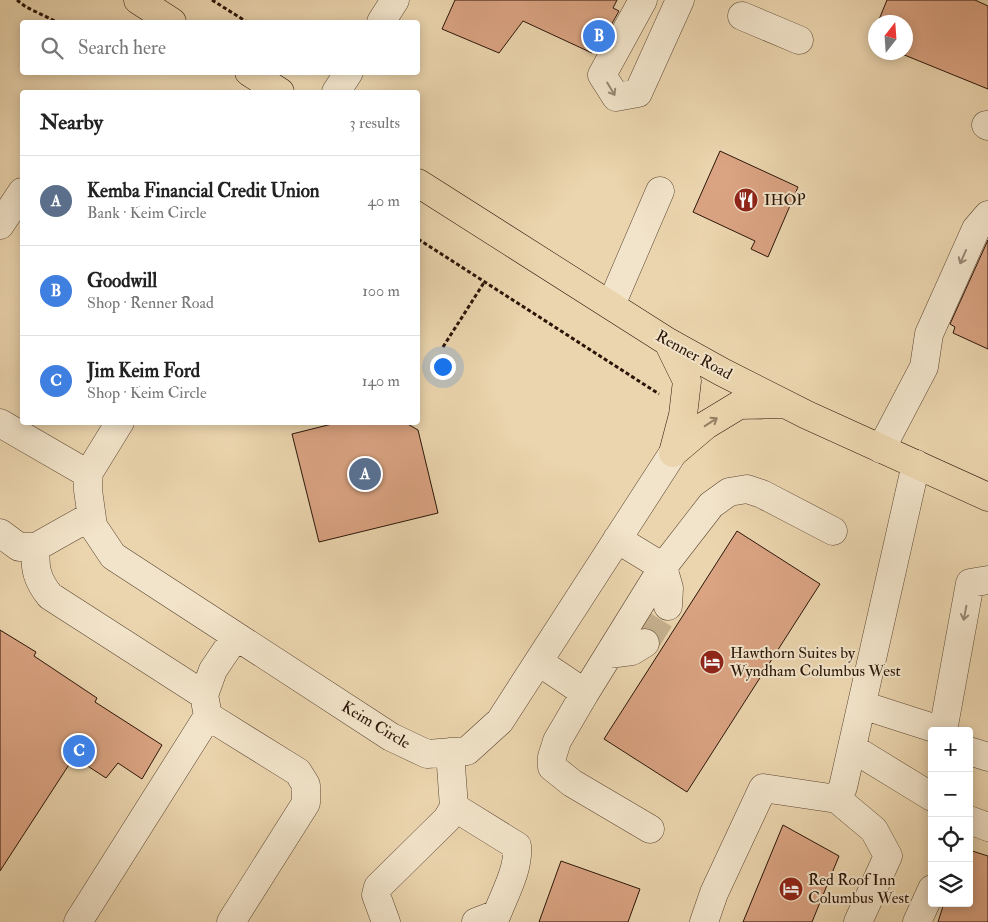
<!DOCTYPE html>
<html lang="en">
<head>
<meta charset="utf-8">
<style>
  :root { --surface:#fff; --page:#f2f2f2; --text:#222; --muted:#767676; --line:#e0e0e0; --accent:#d93025 }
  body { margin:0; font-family:"IM FELL Double Pica",serif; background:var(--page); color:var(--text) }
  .controls { position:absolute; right:15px; bottom:15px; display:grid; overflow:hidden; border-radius:5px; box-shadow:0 2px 12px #0003 }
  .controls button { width:45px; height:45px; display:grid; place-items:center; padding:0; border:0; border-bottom:1px solid var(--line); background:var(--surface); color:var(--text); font:25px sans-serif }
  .compass { position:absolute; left:868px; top:15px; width:45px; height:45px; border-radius:50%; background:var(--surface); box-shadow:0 2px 12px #0003; rotate:17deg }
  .you { position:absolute; left:442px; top:366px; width:18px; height:18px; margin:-12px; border:4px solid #fff; border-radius:50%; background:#1a73e8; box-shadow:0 0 0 8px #1a73e833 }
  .badge { display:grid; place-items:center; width:32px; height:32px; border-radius:50%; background:var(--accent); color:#fff; font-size:16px; font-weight:700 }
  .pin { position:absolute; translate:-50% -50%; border:2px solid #fff; box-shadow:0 1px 5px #0006 }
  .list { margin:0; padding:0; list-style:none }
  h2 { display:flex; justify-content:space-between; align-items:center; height:65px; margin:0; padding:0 20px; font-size:21px }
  h2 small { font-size:16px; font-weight:400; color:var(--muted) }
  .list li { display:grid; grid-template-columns:32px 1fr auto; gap:15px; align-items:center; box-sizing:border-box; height:90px; padding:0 20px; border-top:1px solid var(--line) }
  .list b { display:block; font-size:19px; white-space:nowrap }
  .list p { margin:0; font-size:16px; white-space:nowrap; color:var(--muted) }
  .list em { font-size:16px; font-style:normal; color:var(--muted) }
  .icon { flex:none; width:28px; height:28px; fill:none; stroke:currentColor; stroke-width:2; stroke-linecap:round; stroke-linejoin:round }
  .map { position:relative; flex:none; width:988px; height:922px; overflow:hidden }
  .search { position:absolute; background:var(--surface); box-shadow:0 2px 12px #0003; left:20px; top:20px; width:400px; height:55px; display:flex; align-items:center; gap:12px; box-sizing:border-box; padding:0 18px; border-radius:5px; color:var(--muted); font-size:19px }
  .panel { position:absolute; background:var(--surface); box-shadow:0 2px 12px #0003; left:20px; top:90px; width:400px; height:335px; border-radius:5px }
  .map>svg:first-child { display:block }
  .building { fill:#daa382; stroke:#2a1508 }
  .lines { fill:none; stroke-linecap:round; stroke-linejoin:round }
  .minor-tunnel { stroke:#c4af8d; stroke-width:28; stroke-dasharray:28 14; stroke-linecap:butt }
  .minor-casing { stroke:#5a4532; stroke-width:29 }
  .major-casing { stroke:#2a1508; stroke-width:29 }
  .path { stroke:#2a1508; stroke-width:3; stroke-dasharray:4 2.5; stroke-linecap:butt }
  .minor { stroke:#f2e4ca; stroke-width:28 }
  .major { stroke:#ebd5ae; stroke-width:28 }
  .oneway { stroke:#988773 }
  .oneway2 { stroke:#947f63 }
  .labels { text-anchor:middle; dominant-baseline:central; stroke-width:4; stroke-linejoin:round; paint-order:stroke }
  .poi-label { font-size:16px; fill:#2a1508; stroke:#f2e4ca; text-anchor:start }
  .street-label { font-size:16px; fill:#2a1508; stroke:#f2e4ca }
</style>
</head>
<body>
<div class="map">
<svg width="988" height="922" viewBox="0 0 988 922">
  <rect width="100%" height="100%" fill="#ebd5ae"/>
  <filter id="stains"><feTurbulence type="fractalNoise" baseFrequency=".004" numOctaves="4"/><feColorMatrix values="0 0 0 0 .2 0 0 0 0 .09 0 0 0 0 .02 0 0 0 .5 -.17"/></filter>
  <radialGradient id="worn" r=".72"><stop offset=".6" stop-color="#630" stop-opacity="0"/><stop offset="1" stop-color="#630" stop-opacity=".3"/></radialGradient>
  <path class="building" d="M455,0H617L613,8L619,11L600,45L596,44L592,53L523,21L499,53L442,29Z
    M887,0H975L988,6V89L897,52H906V22H878Z
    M720,151L798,187L768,257L751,249L755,241L693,212Z
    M988,240V349L953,333L955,327L950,324Z
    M340,422H404L418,430L438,513L319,542L292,434Z
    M737,531L820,584L687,792L604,739Z
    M0,630L36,652L34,656L97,698L95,702L162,745L142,779L118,763L106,778L74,757L0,871Z
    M783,825L839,856L812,922H743Z
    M969,850L988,856V922H938L944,903H969Z
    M561,861L640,889L628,922H539Z"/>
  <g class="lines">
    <path class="minor-tunnel" d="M645,643L668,606"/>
    <defs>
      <path id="minor" d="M643,0L602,75L616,97L638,93L680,0
        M742,16L799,40
        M381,22L395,0
        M336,92L349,72
        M986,125L988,126
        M0,225L22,192
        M611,305L660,191
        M120,422L88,474V490L93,526L113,556L391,737L427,754L467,751L500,721L673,453
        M0,423L88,474
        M881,449L924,367L929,334L976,229L988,215
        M0,533L19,547H36L91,516
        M617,539L663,567L669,588L668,606
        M36,547C34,568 37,580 50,596L204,695
        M609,654L632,651L645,643
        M539,662L585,693
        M862,705L943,731
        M943,731L970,583L988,580
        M852,748L932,797
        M969,751L988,757
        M837,799L843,787L916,464
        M454,807L517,846C519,869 505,893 497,914L476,922
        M969,820L988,827
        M650,829L572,783L552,767V757L557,741L585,693L663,567L711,505L729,492L747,489L762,494L833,531
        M78,922L208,716
        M231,922L306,803V785L298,772L208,716L204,695L213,670L236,636
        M386,922L376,895L378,887L447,819L454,807L450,752
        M704,922L714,893L763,788L837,799L874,830L888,856L858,922
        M917,922L932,889"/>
      <path id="major" d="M138,0L172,22
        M249,72L280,92
        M418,183L668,342L722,372L807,415L988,497
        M668,342L687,381L683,415L673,453
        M673,453L706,425L739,405L781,404"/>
    </defs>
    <use href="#minor" class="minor-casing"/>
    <use href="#major" class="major-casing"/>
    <path class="path" d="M17,0L26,7L57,22
      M212,0L247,22
      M418,239L659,394
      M443,347L485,281"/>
    <use href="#minor" class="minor"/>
    <use href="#major" class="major"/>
  </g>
  <defs><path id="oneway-shaft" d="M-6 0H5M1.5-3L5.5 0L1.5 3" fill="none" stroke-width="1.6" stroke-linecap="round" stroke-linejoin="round" transform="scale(1.25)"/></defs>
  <g class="oneway">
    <use href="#oneway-shaft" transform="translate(611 89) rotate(59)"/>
    <use href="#oneway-shaft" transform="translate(963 257) rotate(114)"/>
    <use href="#oneway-shaft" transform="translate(965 613) rotate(101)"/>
  </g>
  <use class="oneway2" href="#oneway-shaft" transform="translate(711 422) rotate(-33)"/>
  <defs>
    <symbol id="restaurant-disc" viewBox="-11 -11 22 22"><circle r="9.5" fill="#8f2418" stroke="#f2e4ca"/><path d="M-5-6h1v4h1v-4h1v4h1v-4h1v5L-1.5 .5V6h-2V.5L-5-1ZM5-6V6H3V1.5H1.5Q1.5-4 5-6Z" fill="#fff"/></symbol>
    <symbol id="hotel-disc" viewBox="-11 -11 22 22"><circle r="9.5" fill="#8f2418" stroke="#f2e4ca"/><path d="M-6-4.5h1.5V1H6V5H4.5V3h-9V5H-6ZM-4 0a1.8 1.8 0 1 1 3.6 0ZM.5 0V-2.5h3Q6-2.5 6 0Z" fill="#fff"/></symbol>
  </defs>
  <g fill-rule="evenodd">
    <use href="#restaurant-disc" x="732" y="186" width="28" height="28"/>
    <use href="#hotel-disc" x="698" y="648" width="28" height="28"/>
    <use href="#hotel-disc" x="777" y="875" width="28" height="28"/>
  </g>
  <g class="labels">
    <g class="poi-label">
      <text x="764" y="200">IHOP</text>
      <text x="730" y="653">Hawthorn Suites by<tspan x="730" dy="18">Wyndham Columbus West</tspan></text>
      <text x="808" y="880">Red Roof Inn<tspan x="808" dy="18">Columbus West</tspan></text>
    </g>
    <g class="street-label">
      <text transform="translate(694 355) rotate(29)">Renner Road</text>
      <text transform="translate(376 725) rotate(31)">Keim Circle</text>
    </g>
  </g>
  <rect width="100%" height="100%" filter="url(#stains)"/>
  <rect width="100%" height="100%" fill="url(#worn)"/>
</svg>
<div class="controls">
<button>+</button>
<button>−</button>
<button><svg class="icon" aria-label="locate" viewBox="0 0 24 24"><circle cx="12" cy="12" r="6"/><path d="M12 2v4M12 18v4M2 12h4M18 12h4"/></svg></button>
<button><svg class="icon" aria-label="layers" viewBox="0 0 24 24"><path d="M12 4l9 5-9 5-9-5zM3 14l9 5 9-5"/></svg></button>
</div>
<svg class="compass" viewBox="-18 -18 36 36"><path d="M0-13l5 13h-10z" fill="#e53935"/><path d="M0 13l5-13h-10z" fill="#767676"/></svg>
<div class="you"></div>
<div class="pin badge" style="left:365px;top:474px;background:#5c6f8a">A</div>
<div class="pin badge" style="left:599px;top:36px;background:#3f7fe0">B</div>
<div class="pin badge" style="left:79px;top:751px;background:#3f7fe0">C</div>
<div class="search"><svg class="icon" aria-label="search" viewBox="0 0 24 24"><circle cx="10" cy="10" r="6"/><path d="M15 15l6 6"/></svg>Search here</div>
<section class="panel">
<h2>Nearby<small>3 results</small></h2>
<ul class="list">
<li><span class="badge" style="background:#5c6f8a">A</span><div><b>Kemba Financial Credit Union</b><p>Bank · Keim Circle</p></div><em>40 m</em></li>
<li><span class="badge" style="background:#3f7fe0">B</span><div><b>Goodwill</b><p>Shop · Renner Road</p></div><em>100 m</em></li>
<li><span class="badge" style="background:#3f7fe0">C</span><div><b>Jim Keim Ford</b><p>Shop · Keim Circle</p></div><em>140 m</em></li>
</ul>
</section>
</div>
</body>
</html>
